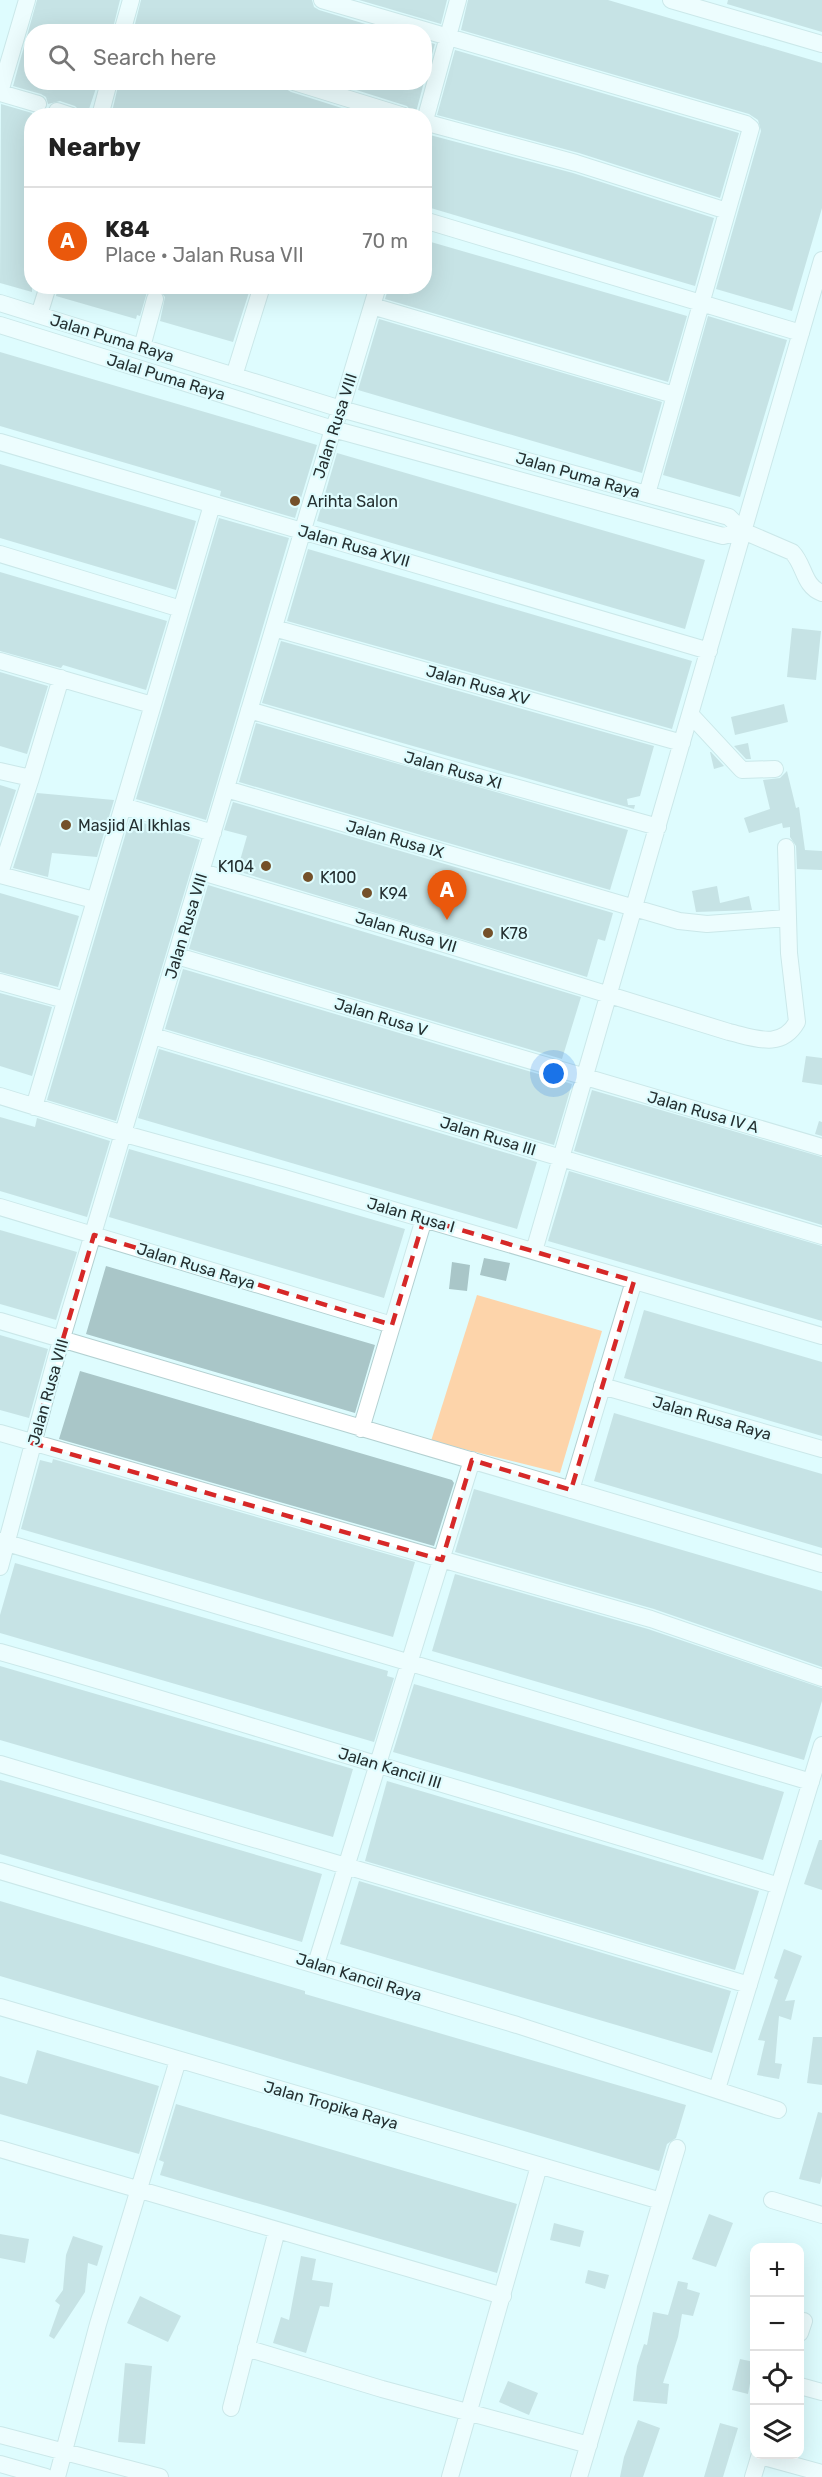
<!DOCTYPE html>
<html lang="en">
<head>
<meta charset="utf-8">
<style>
  :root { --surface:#fff; --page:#f6f6f6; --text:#222; --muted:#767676; --line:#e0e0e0; --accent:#ea580c }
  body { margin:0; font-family:Rubik,sans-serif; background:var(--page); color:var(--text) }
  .controls { position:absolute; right:18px; bottom:18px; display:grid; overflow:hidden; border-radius:12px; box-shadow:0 6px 24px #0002 }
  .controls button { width:54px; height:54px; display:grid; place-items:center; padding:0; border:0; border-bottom:2px solid var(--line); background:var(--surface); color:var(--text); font:30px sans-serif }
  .you { position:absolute; left:554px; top:1074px; width:21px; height:21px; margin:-15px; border:4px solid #fff; border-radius:50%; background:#1a73e8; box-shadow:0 0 0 9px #1a73e833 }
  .badge { display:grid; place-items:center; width:39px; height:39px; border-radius:50%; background:var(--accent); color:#fff; font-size:20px; font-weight:700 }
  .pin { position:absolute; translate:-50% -50px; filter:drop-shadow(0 2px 3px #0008) }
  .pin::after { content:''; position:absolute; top:32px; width:21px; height:18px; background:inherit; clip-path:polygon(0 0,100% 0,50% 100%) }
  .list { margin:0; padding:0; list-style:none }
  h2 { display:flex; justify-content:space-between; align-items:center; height:78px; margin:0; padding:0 24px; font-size:26px }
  h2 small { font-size:20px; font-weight:400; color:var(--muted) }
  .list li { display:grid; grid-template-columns:39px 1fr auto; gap:18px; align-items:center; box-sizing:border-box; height:108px; padding:0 24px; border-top:2px solid var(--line) }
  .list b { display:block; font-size:22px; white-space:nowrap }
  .list p { margin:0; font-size:20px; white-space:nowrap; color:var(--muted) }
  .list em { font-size:20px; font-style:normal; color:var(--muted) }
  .icon { flex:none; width:33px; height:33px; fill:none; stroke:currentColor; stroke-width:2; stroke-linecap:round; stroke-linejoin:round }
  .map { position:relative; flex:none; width:822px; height:2477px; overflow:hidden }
  .search { position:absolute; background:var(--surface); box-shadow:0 6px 24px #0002; left:24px; top:24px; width:408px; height:66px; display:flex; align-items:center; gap:15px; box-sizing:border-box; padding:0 21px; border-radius:24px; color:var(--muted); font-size:22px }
  .panel { position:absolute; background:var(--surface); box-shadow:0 6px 24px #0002; left:24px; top:108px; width:408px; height:186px; border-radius:24px }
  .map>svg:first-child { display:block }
  .green { fill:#fdd4aa }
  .building { fill:#a9c6c8 }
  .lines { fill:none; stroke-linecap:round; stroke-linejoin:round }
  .minor-casing { stroke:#b3d0d1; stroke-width:18 }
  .minor { stroke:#fff; stroke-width:16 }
  .marked { fill:none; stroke:#d62828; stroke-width:4.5; stroke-dasharray:12 8; stroke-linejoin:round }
  .poi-dot { fill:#74512a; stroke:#defcfe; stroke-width:2 }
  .labels { text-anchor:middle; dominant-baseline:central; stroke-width:4.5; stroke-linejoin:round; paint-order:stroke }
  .street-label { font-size:16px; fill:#242f30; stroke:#defcfe }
  .poi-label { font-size:16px; fill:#242f30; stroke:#defcfe; text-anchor:start }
</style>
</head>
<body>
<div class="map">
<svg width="822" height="2477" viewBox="0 0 822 2477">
  <rect width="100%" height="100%" fill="#defcfe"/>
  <path class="green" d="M477,1295L602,1331L560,1473L431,1441Z"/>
  <path class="building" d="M37,0H120L112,32H32V82H98L87,115L82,113L75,106L60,101L48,104L46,97L41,94L13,86Z
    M141,0H312L314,7L319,10L392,32H133Z
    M359,0H447L441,24Z
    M468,0H608L822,63V208L792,311L716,289L761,131L758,120L749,114L461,30Z
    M728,0H822V32L727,4Z
    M424,41L435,44L424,82Z
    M455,50L739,133L720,198L579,153L437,115Z
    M119,82H284L286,89L291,92L367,116H123L112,112Z
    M331,82H424L415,116L407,106Z
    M1,104L32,113V292L0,283Z
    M430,135L573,173L714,218L695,286L424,206V155Z
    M424,240L687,316L668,382L385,299L389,286H424Z
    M58,286H251L233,342L160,321L165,297L158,289L147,292L140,316L137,315L136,319L56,296Z
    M708,316L787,340L740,497L663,475Z
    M379,319L662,402L642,473L358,390Z
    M0,352L317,445L295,518L220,496L221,491L0,426Z
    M337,453L705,560L685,629L317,521Z
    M0,464L196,521L176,590L0,538Z
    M219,518L289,538L206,820L136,799Z
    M308,549L692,661L672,729L287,621Z
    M0,572L167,621L146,690L63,665L61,668L0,651Z
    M792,628L821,631L816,680L787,677Z
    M281,641L654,746L640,796L627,799L628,805H635L634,809L262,703Z
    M0,672L48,686L27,754L0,746Z
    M784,704L788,722L735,735L731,717Z
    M256,723L628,830L610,890L239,782Z
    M748,743L751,759H746L734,746Z
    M710,752H711L724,766L714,769Z
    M787,771L796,808L799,807L805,850L822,851V870L797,869L796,846L790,837V827L783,828L782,823L749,833L744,818L770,809L763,780L780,778Z
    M0,785L16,790L0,839Z
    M37,793L114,800L97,857L52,853L48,877L13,868Z
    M233,802L613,913L605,941L598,939L587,977L237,871L247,836L224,830Z
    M130,819L200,840L116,1121L47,1100Z
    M208,885L581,997L562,1059L189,949Z
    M717,886L720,903L749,896L752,910L696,912L692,891Z
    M0,893L79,916L58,987L0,972Z
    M183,969L572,1084L554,1145L165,1029Z
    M0,993L52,1007L32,1076L0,1066Z
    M159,1049L537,1162L517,1229L138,1118Z
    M806,1056L822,1058V1085L802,1082Z
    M592,1090L822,1157V1225L574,1151Z
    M0,1117L35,1127L37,1118L110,1141L87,1217L0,1191Z
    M819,1121L822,1122V1136L815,1134Z
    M129,1149L405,1229L384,1298L109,1217Z
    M569,1171L822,1246V1321L548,1241Z
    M0,1230L77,1252L56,1320L0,1304Z
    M484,1258L510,1263L506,1281L480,1275Z
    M452,1262L470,1265L467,1291L449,1289Z
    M106,1266L375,1345L355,1413L86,1334Z
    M644,1310L822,1362V1436L624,1378Z
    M0,1335L48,1349L29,1418L0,1410Z
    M80,1371L452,1480L454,1483L434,1546L59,1439Z
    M614,1413L822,1474V1548L594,1481Z
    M53,1459L415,1562L393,1637L21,1529L40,1460L52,1463Z
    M474,1489L822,1591V1667L654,1609L455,1552Z
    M15,1563L388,1671L387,1676L394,1678L374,1742L0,1633V1615Z
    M455,1574L648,1629L822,1688V1701L804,1760L432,1651Z
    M0,1666L353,1769L333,1837L0,1740Z
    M414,1684L784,1792L763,1860L393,1752Z
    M0,1780L322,1874L302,1942L0,1854Z
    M387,1781L759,1891L735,1970L365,1861Z
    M819,1840H822V1890L804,1884Z
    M359,1881L731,1991L712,2053L340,1944Z
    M0,1901L305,1991V1994L686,2105L676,2138L667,2144L659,2171L0,1976Z
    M784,1949L802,1956L785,2001L795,2000L791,2020L779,2016L775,2063L782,2064L779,2079L757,2075L765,2041L758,2040L778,1980L774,1978Z
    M813,2037H822V2085L807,2083Z
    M37,2050L159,2086L139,2154L0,2114V2076L27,2084Z
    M176,2104L517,2204L497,2273L160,2175L164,2162L159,2160Z
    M818,2112L822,2113V2176L820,2184L799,2179Z
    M709,2214L733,2223L716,2267L692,2259Z
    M554,2223L584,2231L580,2247L550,2240Z
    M0,2234L29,2239L25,2263L0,2258Z
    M73,2236L103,2246L97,2266L88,2263L85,2292L54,2339L49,2336L60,2305L55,2301L63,2290L66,2255Z
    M301,2256L316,2259L312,2280L333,2283L329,2307L320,2306L306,2353L273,2343L281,2317L289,2320Z
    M588,2270L609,2275L605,2289L585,2283Z
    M678,2281L688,2283L687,2289L700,2293L693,2316L682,2314L678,2337L663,2383L669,2384L667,2404L633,2401L637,2366L644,2344L647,2345L653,2312L668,2315Z
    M140,2296L181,2316L168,2342L127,2323Z
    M740,2359L754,2362L748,2394L732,2390Z
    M125,2363L152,2366L145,2444L118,2442Z
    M508,2381L538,2393L529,2415L499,2402Z
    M638,2420L660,2428L643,2477H620L624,2457Z
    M720,2423L738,2428L723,2477H704Z"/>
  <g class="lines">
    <defs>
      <path id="minor" d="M322,0L746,124L751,128L647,494
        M671,0L822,44
        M122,32L131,0
        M294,82L404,116
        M0,92L27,0
        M0,93L38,104
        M57,111L72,116
        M100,116L109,82
        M424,122L576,163L727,211
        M424,124L458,0
        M424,220L801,333
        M0,303L341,409L729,517L743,531L792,552C805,565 803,586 822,593
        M372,306L674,395
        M39,315L48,286
        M0,325L333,429L723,536L743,531
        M142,347L155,299
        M234,376L262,286
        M0,442L709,651
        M0,554L181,609
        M274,628L682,743
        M0,661L152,705
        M249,710L450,769L658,827
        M690,714L742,770L775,769
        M0,771L31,778
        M226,789L679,921L707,924L787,918
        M123,806L213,833
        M202,872L409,933L729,1032C755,1038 781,1050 797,1022L789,953L786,847
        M0,873L31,778L61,678
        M0,875L94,900
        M177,956L822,1147
        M0,982L65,1000
        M153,1036L822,1236
        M0,1096L114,1131L284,1178L822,1336
        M34,1107L212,505
        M0,1207L392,1325
        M534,1251L822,260
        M0,1321L822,1564
        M602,1386L822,1449
        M361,1429L424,1219
        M0,1433L651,1619L822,1678
        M571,1490L634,1281
        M0,1541L811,1782
        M0,1567L56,1358L333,429L341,409L378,286
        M0,1652C127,1688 253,1727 379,1765C512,1805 646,1844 779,1886
        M0,1764L749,1985
        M0,1871L517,2025L778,2110
        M316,1964L472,1460
        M0,2007L661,2201
        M717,2089L822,1745
        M0,2149L503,2296
        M772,2200L822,2215
        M800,2333L804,2321
        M246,2348L382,2389L589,2445
        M800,2386L822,2392
        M231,2408L277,2230
        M0,2435L160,2477
        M760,2456L822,2473
        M0,2464L46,2477
        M57,2477L98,2324L178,2060
        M450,2477L539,2166
        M579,2477L677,2148
        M753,2477L760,2454"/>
    </defs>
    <use href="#minor" class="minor-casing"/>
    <use href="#minor" class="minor"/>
  </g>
  <path d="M0 0H822V2477H0ZM424,1219L634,1281L571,1490L472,1460L442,1560L32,1443L94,1235L392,1325Z" fill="#defcfe" fill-opacity=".55" fill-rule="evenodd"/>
  <path class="marked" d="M424,1219L634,1281L571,1490L472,1460L442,1560L32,1443L94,1235L392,1325Z"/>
  <g class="poi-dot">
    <circle cx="295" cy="501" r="6"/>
    <circle cx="66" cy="825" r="6"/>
    <circle cx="266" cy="866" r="6"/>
    <circle cx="308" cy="877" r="6"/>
    <circle cx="367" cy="893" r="6"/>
    <circle cx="488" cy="933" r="6"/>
  </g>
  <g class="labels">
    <g class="street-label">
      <text transform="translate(112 338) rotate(17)">Jalan Puma Raya</text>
      <text transform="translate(166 377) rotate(17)">Jalal Puma Raya</text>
      <text transform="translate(335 426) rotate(-72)">Jalan Rusa VIII</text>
      <text transform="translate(578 475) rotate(16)">Jalan Puma Raya</text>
      <text transform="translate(354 546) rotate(16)">Jalan Rusa XVII</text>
      <text transform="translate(478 685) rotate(16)">Jalan Rusa XV</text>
      <text transform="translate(453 770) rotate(16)">Jalan Rusa XI</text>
      <text transform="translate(395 839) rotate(16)">Jalan Rusa IX</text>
      <text transform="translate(186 926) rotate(-73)">Jalan Rusa VIII</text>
      <text transform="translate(406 932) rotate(17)">Jalan Rusa VII</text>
      <text transform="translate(381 1017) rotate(17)">Jalan Rusa V</text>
      <text transform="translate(703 1112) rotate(16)">Jalan Rusa IV A</text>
      <text transform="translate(488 1136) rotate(17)">Jalan Rusa III</text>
      <text transform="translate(411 1215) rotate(16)">Jalan Rusa I</text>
      <text transform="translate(196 1266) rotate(17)">Jalan Rusa Raya</text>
      <text transform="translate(48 1392) rotate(-74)">Jalan Rusa VIII</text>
      <text transform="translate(712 1418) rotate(16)">Jalan Rusa Raya</text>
      <text transform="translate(390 1768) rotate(17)">Jalan Kancil III</text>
      <text transform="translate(359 1977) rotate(17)">Jalan Kancil Raya</text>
      <text transform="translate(331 2105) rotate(16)">Jalan Tropika Raya</text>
    </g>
    <g class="poi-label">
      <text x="307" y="501">Arihta Salon</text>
      <text x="78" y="825">Masjid Al Ikhlas</text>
      <text x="254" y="866" text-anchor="end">K104</text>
      <text x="320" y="877">K100</text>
      <text x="379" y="893">K94</text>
      <text x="500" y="933">K78</text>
    </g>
  </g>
</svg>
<div class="controls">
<button>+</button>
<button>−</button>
<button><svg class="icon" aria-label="locate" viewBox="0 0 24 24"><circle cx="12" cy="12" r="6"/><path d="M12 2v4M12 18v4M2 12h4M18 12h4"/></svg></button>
<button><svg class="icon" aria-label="layers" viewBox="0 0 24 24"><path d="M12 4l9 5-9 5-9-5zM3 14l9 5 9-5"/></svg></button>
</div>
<div class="you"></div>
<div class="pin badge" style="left:447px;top:920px">A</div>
<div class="search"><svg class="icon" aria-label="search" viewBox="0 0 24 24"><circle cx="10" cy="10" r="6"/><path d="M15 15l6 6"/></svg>Search here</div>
<section class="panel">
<h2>Nearby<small></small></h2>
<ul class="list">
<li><span class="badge">A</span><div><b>K84</b><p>Place · Jalan Rusa VII</p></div><em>70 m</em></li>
</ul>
</section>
</div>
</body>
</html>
